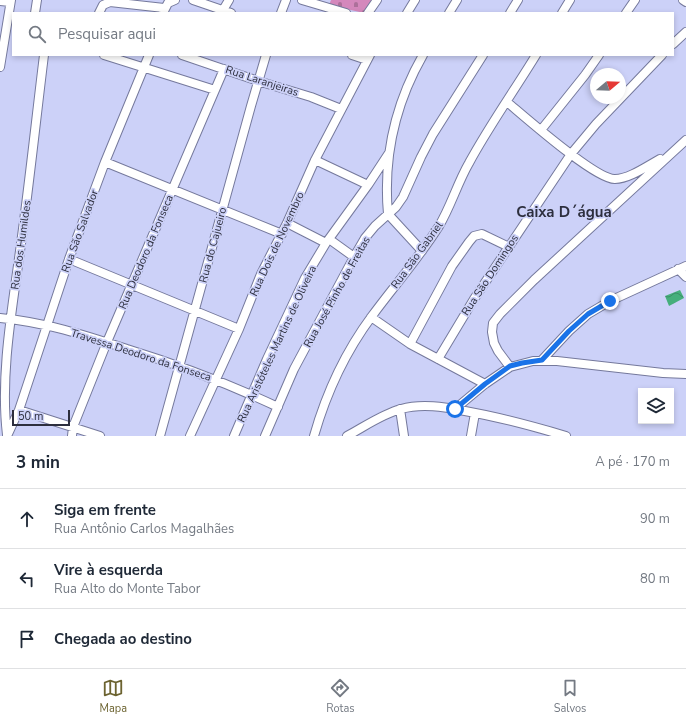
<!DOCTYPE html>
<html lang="pt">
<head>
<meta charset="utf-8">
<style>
  :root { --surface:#fff; --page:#f6f6f7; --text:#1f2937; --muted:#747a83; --line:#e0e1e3; --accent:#6c6330 }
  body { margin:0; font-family:"Nunito Sans",sans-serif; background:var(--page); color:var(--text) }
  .controls { position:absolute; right:12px; bottom:12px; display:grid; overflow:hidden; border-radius:0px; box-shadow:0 2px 6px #0003 }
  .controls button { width:36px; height:36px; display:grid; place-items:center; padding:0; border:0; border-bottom:1px solid var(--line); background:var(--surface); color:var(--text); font:20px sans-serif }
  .compass { position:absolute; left:590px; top:68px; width:36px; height:36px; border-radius:50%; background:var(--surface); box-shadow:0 2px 6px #0003; rotate:71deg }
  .scale { position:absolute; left:12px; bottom:10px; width:58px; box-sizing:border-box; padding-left:4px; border:2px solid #2d2f3e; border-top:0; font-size:11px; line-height:14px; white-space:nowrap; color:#2d2f3e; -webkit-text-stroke:3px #ccd1f8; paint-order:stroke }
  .stop { position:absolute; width:12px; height:12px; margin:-9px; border:3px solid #1a73e8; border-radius:50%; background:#fff }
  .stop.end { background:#1a73e8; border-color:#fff; box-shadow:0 1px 4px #0008 }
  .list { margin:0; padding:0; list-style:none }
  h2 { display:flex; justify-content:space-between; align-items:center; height:52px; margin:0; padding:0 16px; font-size:17px }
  h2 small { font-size:13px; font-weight:400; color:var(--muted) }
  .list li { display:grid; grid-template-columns:26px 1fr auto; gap:12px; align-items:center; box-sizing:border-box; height:60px; padding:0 16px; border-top:1px solid var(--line) }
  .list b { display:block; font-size:15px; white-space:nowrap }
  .list p { margin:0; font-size:13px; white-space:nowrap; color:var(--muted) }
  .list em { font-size:13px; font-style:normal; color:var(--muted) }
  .icon { flex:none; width:22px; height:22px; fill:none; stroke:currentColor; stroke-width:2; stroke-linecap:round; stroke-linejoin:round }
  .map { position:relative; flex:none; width:686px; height:436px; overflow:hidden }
  .search { position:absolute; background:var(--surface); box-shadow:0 2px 6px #0003; left:12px; right:12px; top:12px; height:44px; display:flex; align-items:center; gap:10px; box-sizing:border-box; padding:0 14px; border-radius:0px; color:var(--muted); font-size:15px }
  .sheet { height:232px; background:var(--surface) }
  nav { display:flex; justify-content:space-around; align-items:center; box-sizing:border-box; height:56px; border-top:1px solid var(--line); background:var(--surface); font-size:11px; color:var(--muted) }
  nav a { display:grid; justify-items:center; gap:2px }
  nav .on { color:var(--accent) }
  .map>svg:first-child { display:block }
  .cemetery { fill:url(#cemetery-stones) }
  .water { fill:url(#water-waves) }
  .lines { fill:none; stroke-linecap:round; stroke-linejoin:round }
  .minor-casing { stroke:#75799c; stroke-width:10 }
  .minor { stroke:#fff; stroke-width:8 }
  .route { stroke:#1a73e8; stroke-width:5 }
  .labels { text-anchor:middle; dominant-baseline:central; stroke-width:3.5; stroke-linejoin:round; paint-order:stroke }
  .street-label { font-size:11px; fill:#2d2f3e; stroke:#ccd1f8 }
  .district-label { font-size:15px; font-weight:bold; fill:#2d2f3e; stroke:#ccd1f8 }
</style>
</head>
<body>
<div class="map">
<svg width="686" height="436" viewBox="0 0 686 436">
  <defs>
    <pattern id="cemetery-stones" width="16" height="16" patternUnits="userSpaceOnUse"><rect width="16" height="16" fill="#d488bc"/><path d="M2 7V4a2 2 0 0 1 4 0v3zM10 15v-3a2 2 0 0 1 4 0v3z" fill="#ac709a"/></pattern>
    <pattern id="water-waves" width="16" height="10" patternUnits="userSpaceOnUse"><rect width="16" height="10" fill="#45af7c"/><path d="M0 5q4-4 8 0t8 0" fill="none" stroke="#3a8f67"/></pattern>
  </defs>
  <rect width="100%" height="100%" fill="#ccd1f8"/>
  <path class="cemetery" d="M331,0H373L364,13L329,5Z"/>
  <path class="water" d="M680,290L684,298L669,306L665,296Z"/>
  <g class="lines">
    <defs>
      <path id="minor" d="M193,0L231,13
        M302,0L346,13
        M683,0L686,2
        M0,1L10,2
        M223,10L229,0
        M35,13L37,0
        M99,13L103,5L110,2L164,8
        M163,13L168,3L175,0
        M281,13L286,0
        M368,13L377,0
        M407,13L415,0
        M449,13L457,0
        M510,13L518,0
        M562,13L570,0
        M626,13L635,0
        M673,44L686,32
        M104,55L215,90
        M182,55L258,81L311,97L341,109
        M352,55L367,60
        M0,67L11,0
        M507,102C525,117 596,180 615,179C629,179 647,166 660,159
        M541,130L585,75L599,55
        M315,160L368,185
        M105,162L282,234
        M388,214C383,157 395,104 423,55
        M388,214L422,251
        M287,223L326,243
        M329,239L354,257
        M69,259L239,329
        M678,269L686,277
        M371,317L410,344L485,384
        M0,318C44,322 85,335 127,349C179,365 229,384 278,407
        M410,344L452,266L469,242L474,236L482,234L509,247
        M438,359L474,299L571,154L596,124L662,55
        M542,360L569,331L588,314L610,301L686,266
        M510,367L498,351L494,343L492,332L493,323L500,314L534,280L686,140
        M400,409L404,436
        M455,409L485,384L510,367L533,361H557L663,373L686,374
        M19,410L100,436
        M7,435C0,376 12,310 20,251C29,186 36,120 44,55
        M7,436L19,410L69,259L105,162L149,55
        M72,436L73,427L107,342L224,69
        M160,436L251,106L266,55
        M190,436L239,329L261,274L287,223L315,160L370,55
        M234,436L267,359L305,278L326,243L368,185L389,153
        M265,436L294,369L354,257L365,238L375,226L396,207L403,197L421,157L433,134L483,55
        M314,436C326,394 346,351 372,316C394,286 419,258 439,226C451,206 457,184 469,163C489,126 514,91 536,55
        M347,436C364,427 382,414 401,409C422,403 444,407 465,411C499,417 532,426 566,436
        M471,436L475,413"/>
    </defs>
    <use href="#minor" class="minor-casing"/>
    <use href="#minor" class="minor"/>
  </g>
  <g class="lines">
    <path class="route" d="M455,409L485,384L510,366L522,363L542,360L569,331L588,314L610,301"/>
  </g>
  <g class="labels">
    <g class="street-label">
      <text transform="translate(262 81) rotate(18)">Rua Laranjeiras</text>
      <text transform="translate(80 231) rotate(-70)">Rua São Salvador</text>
      <text transform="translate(277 244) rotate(-65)">Rua Dois de Novembro</text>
      <text transform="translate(21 245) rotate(-82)">Rua dos Humildes</text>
      <text transform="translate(213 245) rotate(-75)">Rua do Cajueiro</text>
      <text transform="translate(146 252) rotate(-67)">Rua Deodoro da Fonseca</text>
      <text transform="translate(417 255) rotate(-54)">Rua São Gabriel</text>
      <text transform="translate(490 275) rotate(-57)">Rua São Domingos</text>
      <text transform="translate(337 292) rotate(-61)">Rua José Pinho de Freitas</text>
      <text transform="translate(277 344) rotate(-65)">Rua Aristóteles Martins de Oliveira</text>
      <text transform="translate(141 355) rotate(18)">Travessa Deodoro da Fonseca</text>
    </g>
    <g class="district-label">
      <text x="564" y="212">Caixa D´água</text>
    </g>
  </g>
</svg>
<div class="controls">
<button><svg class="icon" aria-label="layers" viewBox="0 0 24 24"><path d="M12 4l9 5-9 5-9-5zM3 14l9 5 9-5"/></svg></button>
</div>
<svg class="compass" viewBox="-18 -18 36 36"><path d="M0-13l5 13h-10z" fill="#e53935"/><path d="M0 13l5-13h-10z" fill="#747a83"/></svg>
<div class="scale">50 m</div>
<div class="stop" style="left:455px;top:409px"></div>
<div class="stop end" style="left:610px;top:301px"></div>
<div class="search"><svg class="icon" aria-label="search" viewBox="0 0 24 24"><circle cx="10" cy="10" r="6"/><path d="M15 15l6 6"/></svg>Pesquisar aqui</div>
</div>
<section class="sheet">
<h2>3 min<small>A pé · 170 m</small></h2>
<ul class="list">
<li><svg class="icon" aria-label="ahead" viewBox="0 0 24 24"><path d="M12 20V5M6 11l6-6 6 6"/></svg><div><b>Siga em frente</b><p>Rua Antônio Carlos Magalhães</p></div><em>90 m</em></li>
<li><svg class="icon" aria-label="left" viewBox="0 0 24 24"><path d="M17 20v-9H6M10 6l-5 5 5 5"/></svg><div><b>Vire à esquerda</b><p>Rua Alto do Monte Tabor</p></div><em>80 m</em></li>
<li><svg class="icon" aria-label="arrive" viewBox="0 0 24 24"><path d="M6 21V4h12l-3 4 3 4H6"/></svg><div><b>Chegada ao destino</b></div></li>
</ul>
</section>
<nav>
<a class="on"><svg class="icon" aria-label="map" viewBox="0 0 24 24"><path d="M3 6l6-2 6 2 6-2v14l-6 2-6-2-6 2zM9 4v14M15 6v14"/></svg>Mapa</a>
<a><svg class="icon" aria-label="directions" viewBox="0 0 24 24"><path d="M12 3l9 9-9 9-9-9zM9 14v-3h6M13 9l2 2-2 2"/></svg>Rotas</a>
<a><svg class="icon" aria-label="saved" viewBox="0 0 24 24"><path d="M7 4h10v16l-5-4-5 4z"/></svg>Salvos</a>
</nav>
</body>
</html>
